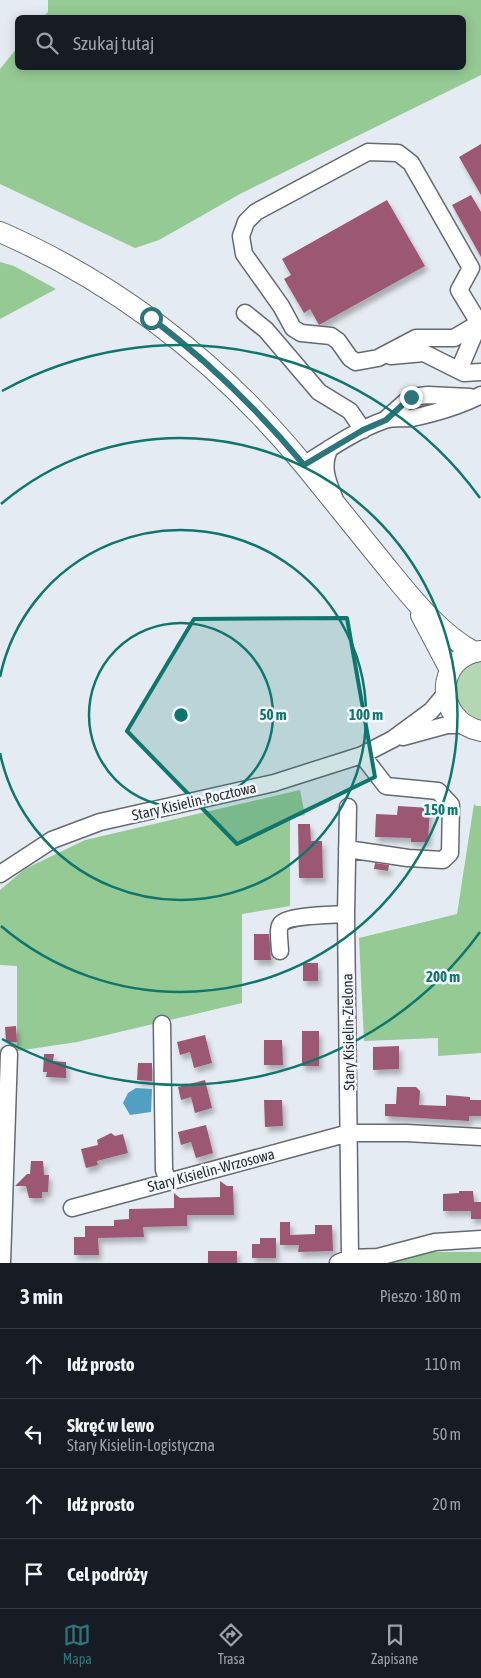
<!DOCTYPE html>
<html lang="pl">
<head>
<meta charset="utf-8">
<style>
  :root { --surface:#171b24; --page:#242831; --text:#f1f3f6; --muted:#9ea1a6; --line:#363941; --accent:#2c767b }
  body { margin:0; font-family:"Asap Condensed",sans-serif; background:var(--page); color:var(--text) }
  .stop { position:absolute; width:15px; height:15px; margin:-11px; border:4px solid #2c767b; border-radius:50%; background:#fff }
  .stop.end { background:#2c767b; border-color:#fff; box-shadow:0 1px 5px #0008 }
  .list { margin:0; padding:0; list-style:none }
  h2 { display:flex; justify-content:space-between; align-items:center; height:65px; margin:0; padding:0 20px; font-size:21px }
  h2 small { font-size:16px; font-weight:400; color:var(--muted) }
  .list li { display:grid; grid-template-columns:32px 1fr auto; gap:15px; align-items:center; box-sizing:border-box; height:70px; padding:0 20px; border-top:1px solid var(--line) }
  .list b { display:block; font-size:19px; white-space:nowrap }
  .list p { margin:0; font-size:16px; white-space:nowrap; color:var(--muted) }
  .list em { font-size:16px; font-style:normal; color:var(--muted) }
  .icon { flex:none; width:28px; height:28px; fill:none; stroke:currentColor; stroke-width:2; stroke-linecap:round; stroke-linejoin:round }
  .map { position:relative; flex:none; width:481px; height:1263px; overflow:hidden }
  .search { position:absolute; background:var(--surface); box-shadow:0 2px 12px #0003; left:15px; right:15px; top:15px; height:55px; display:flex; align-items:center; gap:12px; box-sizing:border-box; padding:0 18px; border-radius:8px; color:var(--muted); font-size:19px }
  .sheet { height:345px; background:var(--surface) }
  nav { display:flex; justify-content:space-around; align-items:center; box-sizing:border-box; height:70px; border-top:1px solid var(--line); background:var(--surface); font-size:14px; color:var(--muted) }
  nav a { display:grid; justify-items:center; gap:2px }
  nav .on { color:var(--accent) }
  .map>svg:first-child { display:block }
  .green { fill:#b3d7b2 }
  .forest { fill:#95ca94 }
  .water { fill:#51a0c3 }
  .building { fill:#9c5972; filter:url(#shadow) }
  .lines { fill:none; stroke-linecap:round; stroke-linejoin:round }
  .minor-casing { stroke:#656a71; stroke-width:19 }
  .major-casing { stroke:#656a71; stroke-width:22 }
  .minor { stroke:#fff; stroke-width:16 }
  .major { stroke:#fff; stroke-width:20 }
  .route { stroke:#2c767b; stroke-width:6 }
  .marked { fill:#0f766e; fill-opacity:0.2; stroke:#0f766e; stroke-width:4; stroke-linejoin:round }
  .ring { fill:none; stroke:#0f766e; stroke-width:2.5 }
  .labels { text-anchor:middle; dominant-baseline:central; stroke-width:5; stroke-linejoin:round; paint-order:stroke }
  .street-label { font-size:15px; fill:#2e3033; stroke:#f3f8fe }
  .centre { fill:#0f766e; stroke:#f3f8fe; stroke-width:2.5 }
  .ring-label { font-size:15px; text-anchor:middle; font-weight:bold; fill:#0f766e; stroke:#f3f8fe; stroke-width:5; stroke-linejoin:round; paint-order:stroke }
</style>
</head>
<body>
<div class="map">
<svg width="481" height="1263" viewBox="0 0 481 1263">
  <defs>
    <filter id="shadow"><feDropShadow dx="3" dy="5" stdDeviation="2.5" flood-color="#0004"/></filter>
  </defs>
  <rect width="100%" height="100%" fill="#e5ebf2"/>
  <path class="green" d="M481,660V724L477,723L456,702C456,678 457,669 481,660Z"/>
  <path class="forest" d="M48,0H481V75L240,194L159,240L135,248L0,184V69L17,48L18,68H464V18L43,17L48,12Z
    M0,262L14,266L56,289L0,319Z
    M300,790L305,815L290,818V906L242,914V1003L77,1042L17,1051V966L0,965V890L25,869L85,840Z
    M474,804L476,806H481V1053L438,1056V1038L364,1041L359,938L457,914Z
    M433,1252H481V1263H347Z"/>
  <path class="water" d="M136,1088L152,1089L151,1112L130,1115L123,1103L128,1093Z"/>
  <path class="building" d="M481,144V195L459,157Z
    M471,195L481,212V257L452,205Z
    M387,200L425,266L319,325L310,309L304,313L284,279L291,275L282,259Z
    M398,806L430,808L428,842H411V838L375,837L376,814L397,815Z
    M298,824H310L311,841H322L323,878H299Z
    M375,863L389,865L388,871L374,869Z
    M254,934H269L271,960H254Z
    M303,963H318V981H303Z
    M16,1026L17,1042H6L5,1027Z
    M302,1031H319V1066H302Z
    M205,1035L212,1063L194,1068L190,1052L180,1055L177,1042Z
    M264,1040H282L283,1065H264Z
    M399,1046V1069L373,1070V1047Z
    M44,1054H54L53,1061L66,1062V1078L46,1077L47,1072H43Z
    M138,1063H152V1081L137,1080Z
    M205,1080L212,1108L195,1113L191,1097L181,1100L178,1087Z
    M397,1087H416L420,1091L419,1105L446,1106V1095L470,1097V1100H481V1116H469V1121L385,1116V1104H396Z
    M264,1100H282L283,1126L265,1127Z
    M206,1125L213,1153L196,1158L191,1142L181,1145L178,1132Z
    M111,1133L115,1136L123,1134L128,1153L97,1161L98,1165L86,1168L81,1149L98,1145L97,1140Z
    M31,1161H43L44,1175H49L48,1192H42V1198H29L26,1186H15L27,1174H30Z
    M220,1181L227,1186H233L234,1215H187V1226L143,1227L144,1237L98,1238L99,1255H74V1237H85V1226H114V1220L129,1219V1209L174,1208V1193L180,1198L220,1197Z
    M459,1191H473L474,1202H481V1219H471V1211H443V1194L459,1193Z
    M280,1222H290V1235L315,1234V1225H332L333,1251L298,1252L299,1245H280Z
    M260,1238H276V1258H252V1244H260Z
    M208,1251H237V1263H208Z"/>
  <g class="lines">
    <defs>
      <path id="minor" d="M245,313L266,330L319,392L350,411L363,430
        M479,323L459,290L471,268L411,163L398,153L368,152L256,212L246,222L241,236L244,254L281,306L293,328L301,333L331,336L338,341L350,358L356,362L378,358L416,338H454L481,322
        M391,356L424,353L464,373L481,372
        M459,370L479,323
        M386,419L411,397L428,395L470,397
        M330,448C321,465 327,481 334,497
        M304,465C329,449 356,430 385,420C393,417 403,419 412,418C435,413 460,406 481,395
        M403,737L447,725H464
        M348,807L346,914L350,1258
        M347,849L408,858L443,860L450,853L451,805L438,791L386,786L362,755
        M0,874L52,840L100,822L274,783L362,755L393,739L431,711L446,693
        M280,951C280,944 277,929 281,924C287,915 335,915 346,914
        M162,1024L164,1170L168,1182
        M72,1208L349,1133H406L481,1137
        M2,1263L9,1054
        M338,1263L350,1258L378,1257L435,1242L481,1239"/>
      <path id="major" d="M0,232C121,285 220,363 304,465C329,496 355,528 380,559C407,592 436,631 474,652
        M421,615L450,670
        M481,651C433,657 435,722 481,731"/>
    </defs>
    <use href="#minor" class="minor-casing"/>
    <use href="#major" class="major-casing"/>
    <use href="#minor" class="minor"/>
    <use href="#major" class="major"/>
  </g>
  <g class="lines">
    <path class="route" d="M151,318C208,361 258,410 304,465L363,430L386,420L411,397"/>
  </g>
  <path class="marked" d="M347,618L375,777L237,844L127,731L194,619Z"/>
  <g class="ring">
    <circle cx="181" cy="715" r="92"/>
    <path d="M0 677A185 185 0 1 1 0 753"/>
    <path d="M1 504A277 277 0 1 1 1 926"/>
    <path d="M480 932A370 370 0 0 1 2 1039M2 391A370 370 0 0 1 480 498"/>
  </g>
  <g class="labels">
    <g class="street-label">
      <text transform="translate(194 801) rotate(-13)">Stary Kisielin-Pocztowa</text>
      <text transform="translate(348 1032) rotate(-91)">Stary Kisielin-Zielona</text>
      <text transform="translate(211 1170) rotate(-15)">Stary Kisielin-Wrzosowa</text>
    </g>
  </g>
  <circle cx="181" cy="715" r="8" class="centre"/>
  <g class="ring-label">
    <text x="273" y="720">50 m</text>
    <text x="366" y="720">100 m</text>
    <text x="441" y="815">150 m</text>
    <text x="443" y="982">200 m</text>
  </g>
</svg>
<div class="stop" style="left:151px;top:318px"></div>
<div class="stop end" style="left:411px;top:397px"></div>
<div class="search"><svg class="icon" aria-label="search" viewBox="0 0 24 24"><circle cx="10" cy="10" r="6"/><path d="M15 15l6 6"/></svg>Szukaj tutaj</div>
</div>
<section class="sheet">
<h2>3 min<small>Pieszo · 180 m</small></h2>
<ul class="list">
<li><svg class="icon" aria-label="ahead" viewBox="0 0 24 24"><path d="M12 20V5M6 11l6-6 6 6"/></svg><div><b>Idź prosto</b></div><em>110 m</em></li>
<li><svg class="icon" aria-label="left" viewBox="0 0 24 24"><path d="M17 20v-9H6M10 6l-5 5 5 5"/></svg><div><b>Skręć w lewo</b><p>Stary Kisielin-Logistyczna</p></div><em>50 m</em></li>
<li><svg class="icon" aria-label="ahead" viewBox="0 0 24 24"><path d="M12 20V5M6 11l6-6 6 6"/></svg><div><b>Idź prosto</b></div><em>20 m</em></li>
<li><svg class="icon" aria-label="arrive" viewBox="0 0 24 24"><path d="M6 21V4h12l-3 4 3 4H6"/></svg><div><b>Cel podróży</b></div></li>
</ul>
</section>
<nav>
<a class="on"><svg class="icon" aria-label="map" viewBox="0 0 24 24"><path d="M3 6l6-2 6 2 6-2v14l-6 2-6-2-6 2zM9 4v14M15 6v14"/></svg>Mapa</a>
<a><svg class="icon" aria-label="directions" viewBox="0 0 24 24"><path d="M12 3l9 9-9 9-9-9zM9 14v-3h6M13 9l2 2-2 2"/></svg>Trasa</a>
<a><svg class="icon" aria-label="saved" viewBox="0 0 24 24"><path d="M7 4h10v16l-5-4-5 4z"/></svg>Zapisane</a>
</nav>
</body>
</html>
